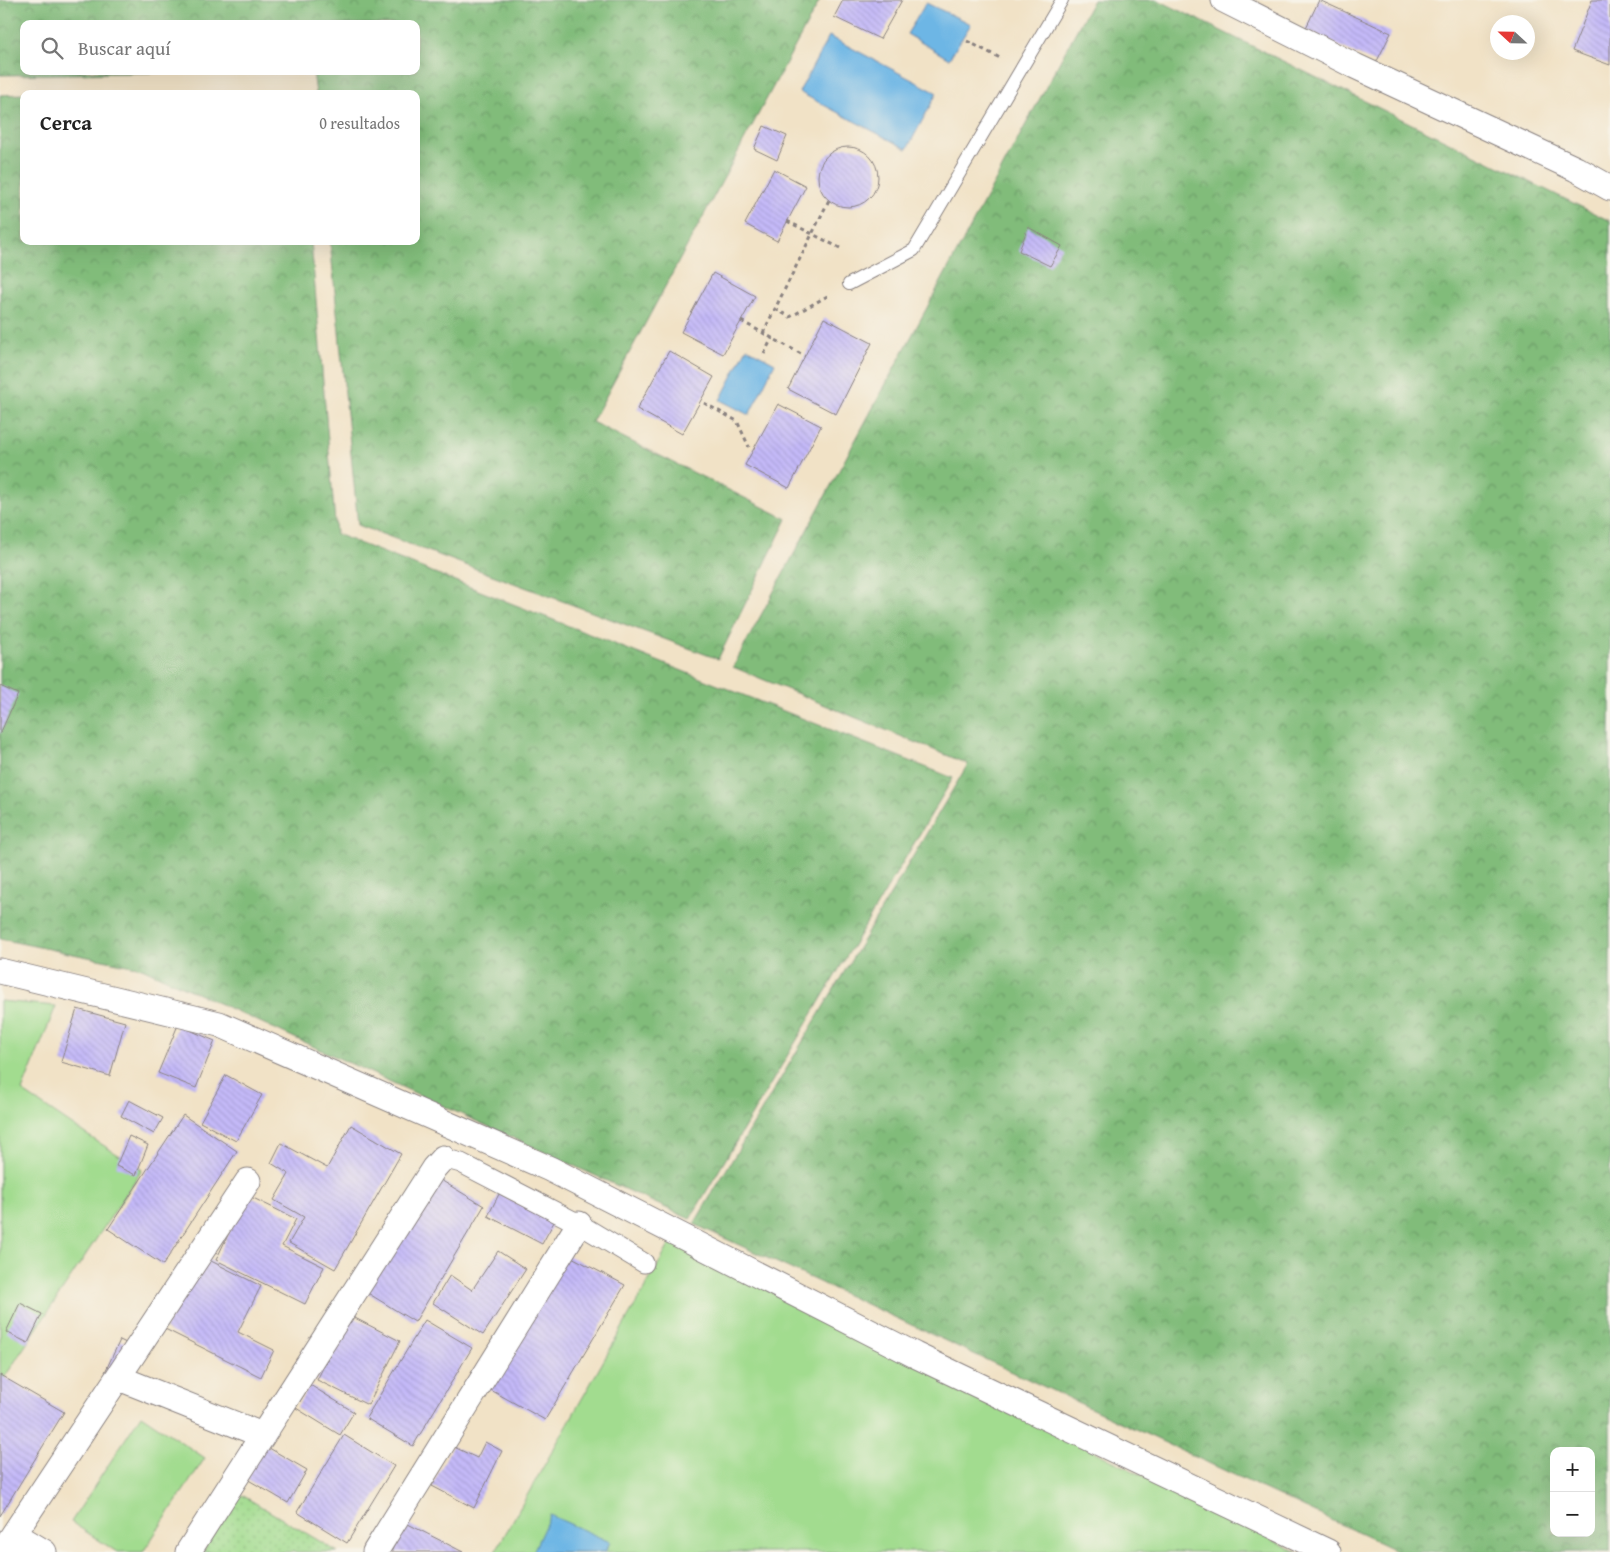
<!DOCTYPE html>
<html lang="es">
<head>
<meta charset="utf-8">
<style>
  :root { --surface:#fff; --page:#f6f6f6; --text:#222; --muted:#767676; --line:#e0e0e0 }
  body { margin:0; font-family:"Gentium Book Plus",serif; background:var(--page); color:var(--text) }
  .controls { position:absolute; right:15px; bottom:15px; display:grid; overflow:hidden; border-radius:10px; box-shadow:0 5px 20px #0002 }
  .controls button { width:45px; height:45px; display:grid; place-items:center; padding:0; border:0; border-bottom:1px solid var(--line); background:var(--surface); color:var(--text); font:25px sans-serif }
  .compass { position:absolute; left:1490px; top:15px; width:45px; height:45px; border-radius:50%; background:var(--surface); box-shadow:0 5px 20px #0002; rotate:292deg }
  .list { margin:0; padding:0; list-style:none }
  h2 { display:flex; justify-content:space-between; align-items:center; height:65px; margin:0; padding:0 20px; font-size:21px }
  h2 small { font-size:16px; font-weight:400; color:var(--muted) }
  .icon { flex:none; width:28px; height:28px; fill:none; stroke:currentColor; stroke-width:2; stroke-linecap:round; stroke-linejoin:round }
  .map { position:relative; flex:none; width:1610px; height:1552px; overflow:hidden }
  .search { position:absolute; background:var(--surface); box-shadow:0 5px 20px #0002; left:20px; top:20px; width:400px; height:55px; display:flex; align-items:center; gap:12px; box-sizing:border-box; padding:0 18px; border-radius:10px; color:var(--muted); font-size:19px }
  .panel { position:absolute; background:var(--surface); box-shadow:0 5px 20px #0002; left:20px; top:90px; width:400px; height:155px; border-radius:10px }
  .map>svg:first-child { display:block }
  .grass { fill:#a2dc8f; stroke:#627f65 }
  .forest { fill:url(#forest-crowns); stroke:#526f5a; fill-rule:evenodd }
  .garden { fill:url(#garden-dots); stroke:#627f65 }
  .water { fill:#6db6e5; stroke:#486c90 }
  .building { fill:url(#building-back-hatch) }
  .lines { fill:none; stroke-linecap:round; stroke-linejoin:round }
  .service-casing { stroke:#8a8280; stroke-width:14 }
  .pedestrian-casing { stroke:#8a8280; stroke-width:21 }
  .minor-casing { stroke:#8a8280; stroke-width:27 }
  .path { stroke:#8a8280; stroke-width:3; stroke-dasharray:4 4; stroke-linecap:butt }
  .service { stroke:#fff; stroke-width:12 }
  .pedestrian { stroke:#fff; stroke-width:19 }
  .minor { stroke:#fff; stroke-width:25 }
</style>
</head>
<body>
<div class="map">
<svg width="1610" height="1552" viewBox="0 0 1610 1552">
  <defs>
    <pattern id="forest-crowns" width="20" height="18" patternUnits="userSpaceOnUse" patternTransform="scale(1.25)"><rect width="20" height="18" fill="#81bc7a"/><path d="M2 6a3 3 0 1 1 6 0M12 15a3 3 0 1 1 6 0" fill="none" stroke="#699865"/></pattern>
    <pattern id="garden-dots" width="8" height="8" patternUnits="userSpaceOnUse" patternTransform="scale(1.25)"><rect width="8" height="8" fill="#a2dc8f"/><path d="M2 2h.1M6 6h.1" fill="none" stroke="#8bbc7c" stroke-width="1.8" stroke-linecap="round"/></pattern>
    <pattern id="building-back-hatch" width="6" height="6" patternUnits="userSpaceOnUse" patternTransform="scale(1.25)"><rect width="6" height="6" fill="#c4b9f8"/><path d="M-1 5l2 2M0 0l6 6M5-1l2 2" fill="none" stroke="#a89fd6"/></pattern>
  </defs>
  <rect width="100%" height="100%" fill="#f7f3e8"/>
  <filter id="ink" filterUnits="userSpaceOnUse"><feTurbulence type="fractalNoise" baseFrequency=".02" numOctaves="2"/><feDisplacementMap in="SourceGraphic" scale="10" xChannelSelector="R" yChannelSelector="G"/><feConvolveMatrix kernelMatrix="1 2 1 2 8 2 1 2 1" color-interpolation-filters="sRGB"/></filter>
  <filter id="wash" filterUnits="userSpaceOnUse"><feTurbulence type="fractalNoise" baseFrequency=".0096" numOctaves="4" result="noise"/><feDisplacementMap in="SourceGraphic" scale="20" xChannelSelector="R" yChannelSelector="G"/><feGaussianBlur stdDeviation="1.12" result="paint"/><feColorMatrix in="noise" values="0 0 0 0 0 0 0 0 0 0 0 0 0 0 0 0 0 1.4 0 .05"/><feComposite in="paint" operator="in"/></filter>
  <g filter="url(#wash)">
    <rect width="100%" height="100%" fill="#f1e2c6"/>
    <path class="grass" d="M0,1001L56,1006L22,1091L84,1133L142,1170L0,1384Z
      M671,1242L1297,1552H495Z
      M141,1415L205,1458L143,1552H117L71,1522Z"/>
    <path class="forest" d="M0,0H820L592,422L787,519L718,659L358,525L330,241H416V94H316L313,71H416V24H24V71H266L0,75Z
      M1093,0H1158L1610,221V1552H1400L694,1224L968,764L733,667ZM1554,1451H1591V1533H1554Z
      M24,94V241H311L336,534L953,778L690,1219L142,968L0,939V95Z"/>
    <path class="garden" d="M240,1494L338,1552H202Z"/>
    <path class="water" d="M926,3L971,24L949,59L907,34Z
      M829,36L937,93L907,149L799,92Z
      M747,348L775,363L749,415L720,400Z
      M550,1515L610,1542L605,1552H533Z"/>
    <g id="blocks">
      <path class="building" d="M843,0H902L880,39L834,17Z
        M1319,0L1391,33L1376,63L1305,30Z
        M1592,0H1610V65L1572,51Z
        M764,126L787,136L777,160L754,149Z
        M818 177a30 30 0 1 1 60 0a30 30 0 1 1-60 0Z
        M774,169L806,186L777,241L745,224Z
        M1028,227L1062,246L1050,266L1019,251Z
        M713,273L755,296L723,354L681,332Z
        M824,318L872,343L836,414L788,389Z
        M669,351L714,377L682,434L637,409Z
        M778,404L821,426L789,488L745,465Z
        M0,686L18,694L0,734Z
        M77,1009L125,1022L110,1076L61,1062Z
        M178,1025L215,1041L196,1088L158,1073Z
        M226,1075L262,1095L236,1141L200,1122Z
        M129,1100L163,1118L154,1134L121,1116Z
        M183,1115L237,1151L163,1265L108,1229Z
        M351,1125L401,1154L335,1269L289,1243L304,1217L274,1200L289,1174L271,1163L281,1143L327,1168Z
        M129,1136L148,1145L136,1175L116,1166Z
        M434,1176L484,1206L415,1322L366,1292Z
        M499,1194L554,1222L542,1244L488,1216Z
        M247,1195L296,1219L282,1246L324,1267L305,1304L216,1260Z
        M498,1251L526,1269L483,1335L433,1303L450,1275L472,1290Z
        M564,1253L625,1285L545,1420L489,1389Z
        M201,1256L261,1286L238,1332L274,1350L261,1377L165,1329Z
        M20,1303L42,1314L28,1343L6,1332Z
        M349,1315L400,1341L368,1405L317,1380Z
        M425,1320L472,1348L413,1446L366,1418Z
        M120,1340L130,1345L115,1378L105,1372Z
        M0,1375L64,1412L0,1516Z
        M310,1385L354,1412L340,1435L296,1408Z
        M344,1435L394,1466L347,1543L297,1512Z
        M485,1442L502,1451L474,1508L432,1486L452,1446L477,1458Z
        M264,1445L307,1470L288,1503L245,1478Z
        M406,1523L463,1552H391Z"/>
    </g>
  </g>
  <g filter="url(#ink)">
    <use href="#blocks" fill-opacity="0" stroke="#8a8280" stroke-width="1"/>
    <g class="lines">
      <defs>
        <path id="service" d="M849,284L914,250L1062,0"/>
        <path id="pedestrian" d="M443,1158L461,1163L579,1224L644,1263"/>
        <path id="minor" d="M1224,0L1355,66L1576,169L1610,188
          M0,971L219,1024L550,1169L915,1355L1328,1552
          M119,1378L262,1435
          M14,1534L44,1552
          M2,1552L248,1181
          M188,1552L434,1168L443,1158
          M375,1552L579,1224"/>
      </defs>
      <use href="#service" class="service-casing"/>
      <use href="#pedestrian" class="pedestrian-casing"/>
      <use href="#minor" class="minor-casing"/>
      <path class="path" d="M967,41L1002,59
        M787,221L840,248
        M775,309L790,317L831,294
        M741,321L805,356
        M763,333L829,200
        M764,354L772,338
        M704,403L737,421L749,447"/>
      <use href="#service" class="service"/>
      <use href="#pedestrian" class="pedestrian"/>
      <use href="#minor" class="minor"/>
    </g>
  </g>
</svg>
<div class="controls">
<button>+</button>
<button>−</button>
</div>
<svg class="compass" viewBox="-18 -18 36 36"><path d="M0-13l5 13h-10z" fill="#e53935"/><path d="M0 13l5-13h-10z" fill="#767676"/></svg>
<div class="search"><svg class="icon" aria-label="search" viewBox="0 0 24 24"><circle cx="10" cy="10" r="6"/><path d="M15 15l6 6"/></svg>Buscar aquí</div>
<section class="panel">
<h2>Cerca<small>0 resultados</small></h2>
<ul class="list">
</ul>
</section>
</div>
</body>
</html>
